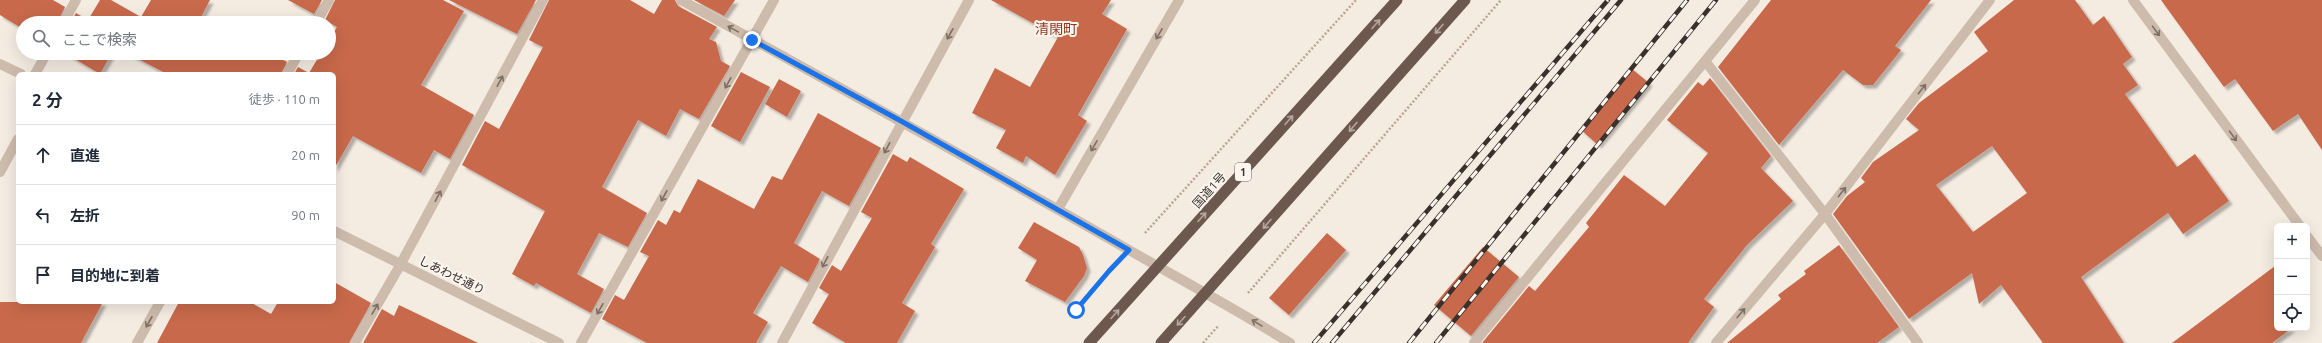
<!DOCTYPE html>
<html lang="ja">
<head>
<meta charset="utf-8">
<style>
  :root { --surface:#fff; --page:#f6f6f7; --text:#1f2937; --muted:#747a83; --line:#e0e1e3 }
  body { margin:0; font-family:Ubuntu,"Noto Sans JP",sans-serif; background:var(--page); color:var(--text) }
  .controls { position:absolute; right:12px; bottom:12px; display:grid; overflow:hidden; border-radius:6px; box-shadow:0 4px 16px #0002 }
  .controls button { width:36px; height:36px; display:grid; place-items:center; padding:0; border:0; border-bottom:1px solid var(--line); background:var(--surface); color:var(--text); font:20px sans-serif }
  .stop { position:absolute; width:12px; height:12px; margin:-9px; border:3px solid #1a73e8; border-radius:50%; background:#fff }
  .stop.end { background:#1a73e8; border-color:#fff; box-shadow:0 1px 4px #0008 }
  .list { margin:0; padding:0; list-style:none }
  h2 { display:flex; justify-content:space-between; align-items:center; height:52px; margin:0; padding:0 16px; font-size:17px }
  h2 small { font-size:13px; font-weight:400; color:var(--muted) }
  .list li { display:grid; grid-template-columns:26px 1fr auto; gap:12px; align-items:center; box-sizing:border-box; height:60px; padding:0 16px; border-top:1px solid var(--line) }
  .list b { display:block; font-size:15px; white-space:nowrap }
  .list em { font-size:13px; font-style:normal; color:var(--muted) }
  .icon { flex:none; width:22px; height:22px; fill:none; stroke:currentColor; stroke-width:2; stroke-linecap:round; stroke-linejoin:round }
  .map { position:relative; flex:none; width:2322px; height:343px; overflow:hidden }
  .search { position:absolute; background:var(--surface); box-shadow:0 4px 16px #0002; left:16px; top:16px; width:320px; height:44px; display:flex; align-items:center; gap:10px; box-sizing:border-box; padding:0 14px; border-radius:22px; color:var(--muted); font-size:15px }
  .panel { position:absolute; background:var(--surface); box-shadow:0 4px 16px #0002; left:16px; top:72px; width:320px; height:232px; border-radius:6px }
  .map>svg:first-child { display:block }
  .building { fill:#c8694b; fill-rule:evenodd; filter:url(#shadow) }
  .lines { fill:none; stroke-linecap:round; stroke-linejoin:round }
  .path { stroke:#b9a596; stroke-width:2.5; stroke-dasharray:2 2; stroke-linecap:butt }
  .minor { stroke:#cdbbac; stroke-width:10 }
  .tertiary { stroke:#cdbbac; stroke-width:10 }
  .trunk { stroke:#6c584f; stroke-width:11 }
  .rail-casing { stroke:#3b302b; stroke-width:4.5 }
  .rail { stroke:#fbf5ee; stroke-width:3; stroke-dasharray:9; stroke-linecap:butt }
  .oneway { stroke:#b4a69e }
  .oneway2 { stroke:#7d6f65 }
  .route { stroke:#1a73e8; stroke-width:5 }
  .labels { text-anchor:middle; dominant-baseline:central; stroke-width:4; stroke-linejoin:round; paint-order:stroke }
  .shield { fill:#fbf5ee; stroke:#756b66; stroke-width:1 }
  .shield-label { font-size:11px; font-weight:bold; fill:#3b302b }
  .street-label { font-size:12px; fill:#3b302b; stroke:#fbf5ee }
  .quarter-label { font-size:14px; fill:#8c3b22; stroke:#fbf5ee }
</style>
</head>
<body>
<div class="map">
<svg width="2322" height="343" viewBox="0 0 2322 343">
  <defs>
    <filter id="shadow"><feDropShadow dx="3.5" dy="3.5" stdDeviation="1" flood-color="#0004"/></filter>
  </defs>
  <rect width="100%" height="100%" fill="#f4ebe1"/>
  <path class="building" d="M0,0H53L65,7L57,23H23V29L0,15Z
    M100,0H111L141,17L151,0H210L200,19L208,23H70L76,13L88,20Z
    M288,0H322L314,14Z
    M335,0H443L464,11L421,85L474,115L450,159L434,150L421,173L353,136L334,169V74H294L298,67L309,73L321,53H329V40L337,27L325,20Z
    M449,0H536L517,34Z
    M549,0H630L654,14L662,0H675L678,6L717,27L709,39L716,42L721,61L730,66L699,119L680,109L666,136L638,120L602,187L647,213L628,247L599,233L577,274L604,289L591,313L536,283L534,286L512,274L545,211L462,165L485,121L499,129L543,47L529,40Z
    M694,0H735L724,16Z
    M991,0H1111L1102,14L1127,29L1078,115L1087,121L1055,175L1026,156L1023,163L996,148L1006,130L972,113L995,68L1030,87L1058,37Z
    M1771,0H1931L1895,46L1901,50L1873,85H1863L1843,70L1779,145L1718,67Z
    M2014,0H2075L2093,25L2104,16L2132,57L2123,64L2138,85L2125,94L2177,167L2195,154L2229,201L2183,234L2168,213L2081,277L2124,343H2043L2001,285L1979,304L1972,273L1909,319L1833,214L1847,196L1865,182L1861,178L1873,162L1919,130L1906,119L1919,103L1988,51L1974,32ZM1992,146L2027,193L1973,232L1936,185Z
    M2161,0H2322V150L2298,114L2273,131L2235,79L2224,87Z
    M65,53H112L100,74Z
    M127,53H269L287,62L281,74H167Z
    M1631,68L1649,83L1598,145L1580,129Z
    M741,72L770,87L740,142L711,126Z
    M1710,78L1771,156L1761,168L1793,201L1747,245L1704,299L1714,307L1688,343H1482L1529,286L1535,291L1589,227L1586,223L1624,175L1665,206L1708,153L1667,120L1698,82L1703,86Z
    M779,79L801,91L787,117L765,104Z
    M818,113L881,148L849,206L822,191L794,243L820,259L808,282L781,266L753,313L768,322L756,343H647L602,319L615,295L624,300L649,256L640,252L658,220L666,225L674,210L680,213L698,179L754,209L772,176L782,180Z
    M893,154L907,162L910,157L964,189L931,244L935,247L902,303L915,311L897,343H846L812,323L829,294L819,288L832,265L841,271L872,218L861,212Z
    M1034,222L1079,247L1083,255L1087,268L1084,276L1065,302L1025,281L1037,260L1018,248Z
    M1327,233L1346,250L1289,315L1269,298Z
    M1839,245L1899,327L1877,343H1727L1781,299L1778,295L1806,274L1804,271Z
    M1483,247L1519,277L1471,336L1434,305Z
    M2275,266L2277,269V328H2292L2272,343H2172Z
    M334,282L371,303L349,343H157L179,302H250L271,314L278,302H334Z
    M0,302H103L81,343H0Z
    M399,305L478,343H363L382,309L394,316Z"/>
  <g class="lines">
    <path class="path" d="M1145,233L1356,0
      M1248,293L1501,0
      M1081,317L1076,310L1114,266
      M1203,343L1219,325"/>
    <path class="minor" d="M681,0C831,83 981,165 1129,250C1183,281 1237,310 1290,343
      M63,23L76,0
      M316,23L329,0
      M1705,61L1825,214L1918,343
      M35,74L47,53
      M287,74L299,53
      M0,172L18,139
      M1058,209L1179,0
      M137,343L160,302
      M355,343L398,269L543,0
      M581,343L774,0
      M782,343L969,0
      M1474,343L1755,0
      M1716,343L1825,214L1990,0"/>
    <path class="tertiary" d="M2133,0L2300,226
      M0,64L21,74
      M334,231L559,343
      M2307,236L2322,256"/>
    <path class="trunk" d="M1089,343L1397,0
      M1161,343L1465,0"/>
    <defs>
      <path id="rail" d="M1314,343L1608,0
        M1332,343L1621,0
        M1409,343L1687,0
        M1436,343L1716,0"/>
    </defs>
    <use href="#rail" class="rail-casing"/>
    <use href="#rail" class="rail"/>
  </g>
  <defs><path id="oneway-shaft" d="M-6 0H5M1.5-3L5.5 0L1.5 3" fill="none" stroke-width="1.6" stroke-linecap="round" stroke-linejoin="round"/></defs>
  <g class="oneway">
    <use href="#oneway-shaft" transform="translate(1376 24) rotate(-48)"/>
    <use href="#oneway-shaft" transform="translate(1439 29) rotate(131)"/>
    <use href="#oneway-shaft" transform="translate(1289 120) rotate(-48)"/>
    <use href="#oneway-shaft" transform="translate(1353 127) rotate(131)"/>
    <use href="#oneway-shaft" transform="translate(1202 217) rotate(-48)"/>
    <use href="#oneway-shaft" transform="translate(1267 224) rotate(131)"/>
    <use href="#oneway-shaft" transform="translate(1115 314) rotate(-48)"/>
    <use href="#oneway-shaft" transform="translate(1181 321) rotate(132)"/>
  </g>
  <g class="oneway2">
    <use href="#oneway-shaft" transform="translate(733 29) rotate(-151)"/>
    <use href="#oneway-shaft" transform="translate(2156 31) rotate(54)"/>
    <use href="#oneway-shaft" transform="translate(950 34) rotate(119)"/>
    <use href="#oneway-shaft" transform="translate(1159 34) rotate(120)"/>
    <use href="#oneway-shaft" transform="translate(500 81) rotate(-62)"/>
    <use href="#oneway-shaft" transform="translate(728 83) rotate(119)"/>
    <use href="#oneway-shaft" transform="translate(1922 89) rotate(-52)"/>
    <use href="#oneway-shaft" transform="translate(2233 136) rotate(54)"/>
    <use href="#oneway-shaft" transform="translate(1094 146) rotate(120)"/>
    <use href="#oneway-shaft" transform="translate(887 148) rotate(118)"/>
    <use href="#oneway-shaft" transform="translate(1842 192) rotate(-52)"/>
    <use href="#oneway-shaft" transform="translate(438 196) rotate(-62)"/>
    <use href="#oneway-shaft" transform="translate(664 196) rotate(119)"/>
    <use href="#oneway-shaft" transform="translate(825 262) rotate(118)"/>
    <use href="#oneway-shaft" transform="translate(375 309) rotate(-60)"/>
    <use href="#oneway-shaft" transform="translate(600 309) rotate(119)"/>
    <use href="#oneway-shaft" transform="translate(1741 313) rotate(-50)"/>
    <use href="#oneway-shaft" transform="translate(149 322) rotate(119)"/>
    <use href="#oneway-shaft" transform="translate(1257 323) rotate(-148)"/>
  </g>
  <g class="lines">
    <path class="route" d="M752,40L901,121L1129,250L1109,271L1076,310"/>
  </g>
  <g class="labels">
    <rect class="shield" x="1235" y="163" width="16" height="18" rx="3"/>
    <g class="shield-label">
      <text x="1243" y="172">1</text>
    </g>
    <g class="street-label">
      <text transform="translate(1209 190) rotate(-48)">国道1号</text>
      <text transform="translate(452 275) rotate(26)">しあわせ通り</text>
    </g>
    <g class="quarter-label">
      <text x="1056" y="29">清閑町</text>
    </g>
  </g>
</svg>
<div class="controls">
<button>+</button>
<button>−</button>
<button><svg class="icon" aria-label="locate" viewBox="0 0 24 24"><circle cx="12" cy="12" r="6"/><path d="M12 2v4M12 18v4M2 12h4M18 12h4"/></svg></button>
</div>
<div class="stop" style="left:1076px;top:310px"></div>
<div class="stop end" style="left:752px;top:40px"></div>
<div class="search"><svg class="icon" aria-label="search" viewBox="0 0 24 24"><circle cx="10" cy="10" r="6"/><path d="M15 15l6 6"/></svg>ここで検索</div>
<section class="panel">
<h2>2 分<small>徒歩 · 110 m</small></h2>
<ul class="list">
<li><svg class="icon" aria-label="ahead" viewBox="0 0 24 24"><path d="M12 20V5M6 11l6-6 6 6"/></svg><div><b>直進</b></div><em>20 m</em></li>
<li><svg class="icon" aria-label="left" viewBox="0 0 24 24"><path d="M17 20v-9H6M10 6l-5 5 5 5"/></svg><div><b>左折</b></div><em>90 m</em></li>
<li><svg class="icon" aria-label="arrive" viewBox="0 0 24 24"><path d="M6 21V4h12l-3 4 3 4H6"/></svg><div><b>目的地に到着</b></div></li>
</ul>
</section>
</div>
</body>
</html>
